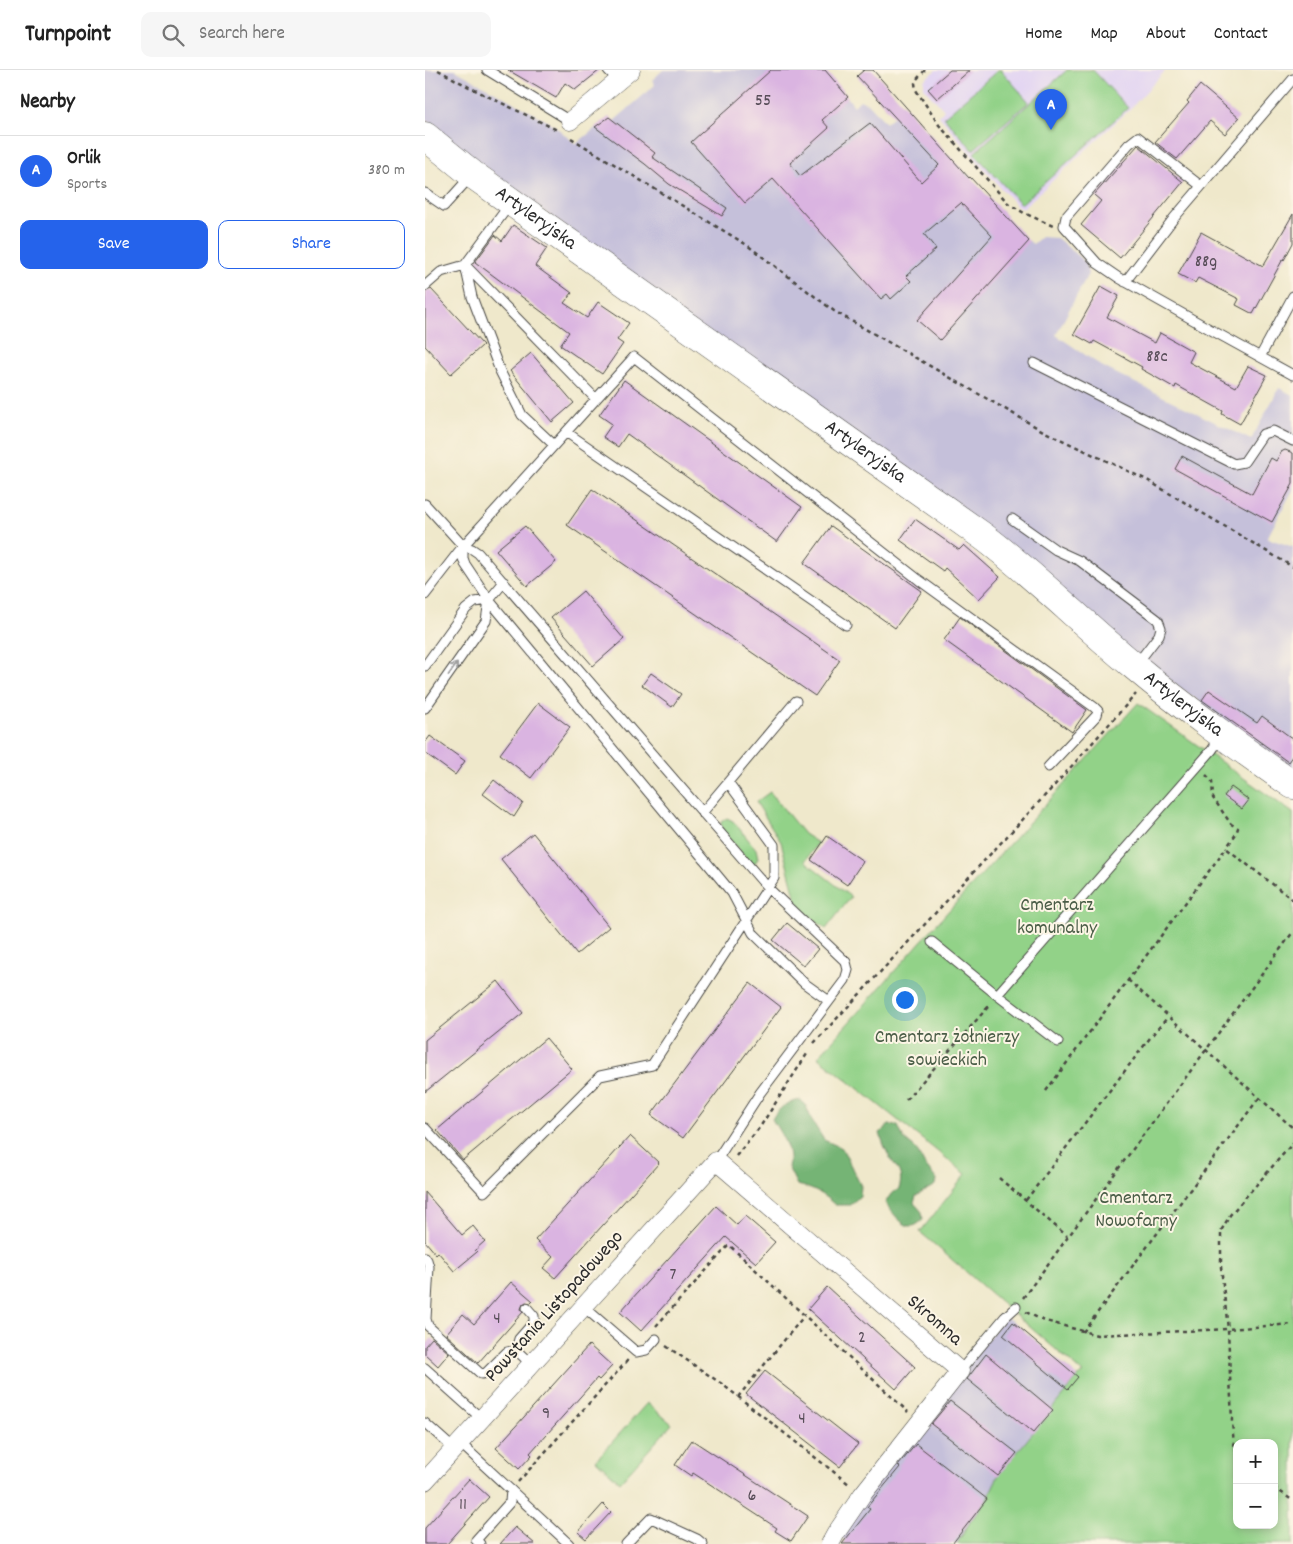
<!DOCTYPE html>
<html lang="en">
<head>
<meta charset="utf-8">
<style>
  :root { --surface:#fff; --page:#f6f6f6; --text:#222; --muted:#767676; --line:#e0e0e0; --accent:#2563eb }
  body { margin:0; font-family:Dekko,sans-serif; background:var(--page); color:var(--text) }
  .controls { position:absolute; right:15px; bottom:15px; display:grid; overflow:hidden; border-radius:10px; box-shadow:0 2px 8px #0003 }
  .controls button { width:45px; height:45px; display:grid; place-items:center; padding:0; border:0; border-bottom:1px solid var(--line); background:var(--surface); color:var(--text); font:25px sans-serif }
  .you { position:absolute; left:479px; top:929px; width:18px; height:18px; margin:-12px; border:4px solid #fff; border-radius:50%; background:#1a73e8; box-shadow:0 0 0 8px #1a73e833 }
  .badge { display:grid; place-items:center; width:32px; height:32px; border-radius:50%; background:var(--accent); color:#fff; font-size:16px; font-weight:700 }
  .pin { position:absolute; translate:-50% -41px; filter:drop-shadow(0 1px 2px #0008) }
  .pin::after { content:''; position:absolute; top:26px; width:18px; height:15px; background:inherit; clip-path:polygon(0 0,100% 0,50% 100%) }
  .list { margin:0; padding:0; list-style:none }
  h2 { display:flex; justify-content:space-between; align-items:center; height:65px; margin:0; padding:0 20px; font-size:21px }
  h2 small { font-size:16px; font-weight:400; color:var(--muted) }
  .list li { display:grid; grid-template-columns:32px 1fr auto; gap:15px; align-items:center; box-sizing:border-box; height:70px; padding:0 20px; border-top:1px solid var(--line) }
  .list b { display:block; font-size:19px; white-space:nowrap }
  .list p { margin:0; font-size:16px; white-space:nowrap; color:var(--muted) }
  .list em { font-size:16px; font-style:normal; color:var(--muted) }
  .actions { display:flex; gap:10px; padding:15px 20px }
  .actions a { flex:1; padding:11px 0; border:1px solid var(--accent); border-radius:10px; text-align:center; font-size:18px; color:var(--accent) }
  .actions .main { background:var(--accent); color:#fff }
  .icon { flex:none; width:28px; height:28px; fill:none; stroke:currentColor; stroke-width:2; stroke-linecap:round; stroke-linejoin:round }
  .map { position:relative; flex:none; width:868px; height:1474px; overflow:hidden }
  header { display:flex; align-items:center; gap:30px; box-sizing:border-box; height:70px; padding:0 25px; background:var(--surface); border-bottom:1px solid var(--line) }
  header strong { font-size:24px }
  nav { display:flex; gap:28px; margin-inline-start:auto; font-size:18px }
  .search { width:350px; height:45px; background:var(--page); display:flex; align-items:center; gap:12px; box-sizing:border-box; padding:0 18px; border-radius:10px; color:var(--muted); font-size:19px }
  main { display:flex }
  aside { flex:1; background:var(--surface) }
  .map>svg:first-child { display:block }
  .built { fill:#e2d4f3 }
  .industrial { fill:#c5c0da }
  .green { fill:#92d288; stroke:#5e7e5a; fill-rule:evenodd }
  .forest { fill:#75b474; stroke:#507050 }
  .building { fill:#dab4e1 }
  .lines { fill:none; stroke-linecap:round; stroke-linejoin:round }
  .service-casing { stroke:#484743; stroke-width:11 }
  .minor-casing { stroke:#484743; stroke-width:19 }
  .primary-casing { stroke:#484743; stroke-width:29 }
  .path { stroke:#484743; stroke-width:2.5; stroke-dasharray:4 4; stroke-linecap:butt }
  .service { stroke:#fff; stroke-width:9 }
  .minor { stroke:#fff; stroke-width:18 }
  .primary { stroke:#fff; stroke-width:28 }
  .oneway { stroke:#a0a0a0 }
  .labels { text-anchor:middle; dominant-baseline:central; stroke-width:4; stroke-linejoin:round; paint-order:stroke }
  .number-label { font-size:18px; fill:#574d58 }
  .street-label { font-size:20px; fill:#2b2b2b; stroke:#fcf5e5 }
  .park-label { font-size:20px; fill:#4a5d47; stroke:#fcf5e5 }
</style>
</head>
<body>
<header>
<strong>Turnpoint</strong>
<div class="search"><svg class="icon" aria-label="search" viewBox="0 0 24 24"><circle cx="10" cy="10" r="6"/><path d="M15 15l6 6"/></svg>Search here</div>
<nav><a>Home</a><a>Map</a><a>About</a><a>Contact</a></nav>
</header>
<main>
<aside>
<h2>Nearby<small></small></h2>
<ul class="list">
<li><span class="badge">A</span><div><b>Orlik</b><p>Sports</p></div><em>380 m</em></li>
</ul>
<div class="actions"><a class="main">Save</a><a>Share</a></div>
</aside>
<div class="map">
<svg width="868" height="1474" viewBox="0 0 868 1474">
  <rect width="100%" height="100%" fill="#fcf5e5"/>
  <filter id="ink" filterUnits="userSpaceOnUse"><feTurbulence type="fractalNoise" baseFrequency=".02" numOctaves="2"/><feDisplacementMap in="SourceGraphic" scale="10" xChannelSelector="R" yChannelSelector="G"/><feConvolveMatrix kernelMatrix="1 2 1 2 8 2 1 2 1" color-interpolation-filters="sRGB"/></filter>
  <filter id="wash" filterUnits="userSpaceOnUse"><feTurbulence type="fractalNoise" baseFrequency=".0096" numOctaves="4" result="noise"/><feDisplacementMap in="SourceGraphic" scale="20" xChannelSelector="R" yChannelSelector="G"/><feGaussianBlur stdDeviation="1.12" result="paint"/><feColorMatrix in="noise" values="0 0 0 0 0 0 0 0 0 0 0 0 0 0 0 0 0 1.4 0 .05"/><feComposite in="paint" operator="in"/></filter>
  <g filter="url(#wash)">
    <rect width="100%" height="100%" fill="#efe8cb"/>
    <path class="built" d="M511,0H741L703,41L597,139L592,136L549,88L514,46L519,40L499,18V10Z"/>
    <path class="industrial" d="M0,0H30L126,53L151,74L184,47L189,51L230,15L227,10L238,0H380L422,27L429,36L435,30L445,35L461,53L480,37L533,96L545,107L604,171L608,174L616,167L632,168L661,193L663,204L631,265L678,297L826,370L854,318L868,325V420L842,468L868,477V700L728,598L13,62L0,49Z
      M580,1247L589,1252L653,1307L573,1406L562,1429L545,1452L532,1474H426L411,1463Z"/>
    <path class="green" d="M573,0H576L604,32L548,80L519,47Z
      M642,0H668L703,38L596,134L549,83Z
      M713,633L868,743V1474H532L545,1452L562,1429L573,1406L643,1319L653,1307L658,1303L495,1162L541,1104L393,987L507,859ZM812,1373H849V1455H812Z
      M345,722L379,764L393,773L380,791L426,827L401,859L373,837L356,772L331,732Z
      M302,748L308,751L331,779L333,788L329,795L325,793L296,760V752Z
      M222,1333L247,1354L195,1412L171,1390Z"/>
    <path class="forest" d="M376,1030L381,1036L387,1051L399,1070L417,1078L436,1116L435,1126L425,1135H410C398,1124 387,1118 372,1115L363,1097C368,1080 355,1063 347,1049C354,1037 363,1032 376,1030Z
      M464,1055L473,1056L479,1069L491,1079L499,1094L511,1109L510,1115L491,1126L489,1133L497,1142L498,1150C495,1152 491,1156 487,1156C478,1158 465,1139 460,1133L466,1124L474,1119C479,1103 472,1099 464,1086C460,1078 457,1071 455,1063Z"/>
    <g id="blocks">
      <path class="building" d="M83,0H175L150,20L140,13L131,28Z
        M346,0H400L423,27L397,50L404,58L365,93L375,106L445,53L496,112L514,95L432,6L439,0H448L544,108L545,107L604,171L515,270L492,250L567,166L536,133L499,164L511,179L481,206L486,211L466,229L462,224L456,229L348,109L320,133L266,72Z
        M525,0H545L512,29L503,19Z
        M775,15L814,48L800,64L785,51L752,89L730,72L764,33L762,31Z
        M184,47L230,83L227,87L302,138L297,146L244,114L220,94L170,57Z
        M713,75L758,112L695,188L656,155L676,131L669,125Z
        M868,144V173L859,190L858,189L828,244L811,235L814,229L773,208L770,213L753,204L776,162L838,196Z
        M88,155L122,178L110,196L147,223L139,233L162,248L173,232L204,253L192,270L198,274L177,304L135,275L144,262L50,192L70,165L77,171Z
        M676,216L694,226L682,247L730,273L735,263L769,282L764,292L811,317L823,296L842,305L815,354L797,344L798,341L751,315L750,318L716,299L717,297L669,271L667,274L649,264Z
        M6,219L58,275L26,304L0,276V222Z
        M106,283L149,333L127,352L85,301Z
        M199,310L377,437L352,472L202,364L193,377L178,367L187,354L174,345Z
        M860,380L868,383V414L847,452L750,399L757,386L827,424L846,388L851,391L856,382Z
        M167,419L415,590L390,626L142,455Z
        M490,449L534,480L539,475L575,507L554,529L520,498L518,501L475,470Z
        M100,456L131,492L102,516L71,480Z
        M406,456L497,521L470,558L379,493Z
        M158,521L199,569L168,596L126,548Z
        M535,547L662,640L647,662L519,570Z
        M226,603L256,624L247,637L217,615Z
        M784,620L832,653L837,646L868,669V685L863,692L777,630Z
        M113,633L145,657L106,708L75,684Z
        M5,666L40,691L30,705L0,683V673Z
        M69,710L98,733L89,747L58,724Z
        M806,717L824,730L817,739L799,726Z
        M108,763L184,857L152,884L76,789Z
        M402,766L438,791L422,815L386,790Z
        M362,853L393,879L379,896L348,870Z
        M73,911L98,943L0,1022V970Z
        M325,913L356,937L258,1068L226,1045Z
        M121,968L147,999L38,1090L12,1060Z
        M205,1066L234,1093L130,1208L118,1198L128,1187L110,1170Z
        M0,1122L37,1165L48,1156L60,1171L50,1180L52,1182L29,1201L13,1182L11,1184L0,1171Z
        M291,1136L312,1155L320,1146L350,1172L331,1193L301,1167L216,1261L195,1242Z
        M86,1212L108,1231L106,1233L101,1232L98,1234L96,1239L98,1242L53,1293L21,1264L38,1244L49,1254Z
        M402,1217L490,1297L471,1319L383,1239Z
        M588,1252L653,1307L643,1319L578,1265Z
        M7,1268L24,1283L13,1296L0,1284V1276Z
        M164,1275L187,1296L174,1310L172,1308L105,1383L107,1385L94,1399L71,1378Z
        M561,1284L628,1340L608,1363L542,1309Z
        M340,1301L433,1374L415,1397L321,1324Z
        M525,1331L592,1383L573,1406L506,1354Z
        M267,1370L383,1446L366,1471L350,1461L352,1458L268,1403L266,1406L250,1395Z
        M491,1374L562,1429L527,1474H417L445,1439L442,1437L475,1397L473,1396Z
        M44,1409L64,1427L22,1474H0V1458Z
        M178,1434L186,1442L161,1469L153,1462Z
        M90,1457L110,1474H75Z"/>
    </g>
  </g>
  <g filter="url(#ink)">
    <use href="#blocks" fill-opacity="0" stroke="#484743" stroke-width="1"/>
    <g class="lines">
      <defs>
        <path id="service" d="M62,0L145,51
          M183,0L193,10
          M776,116L713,67L704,74L641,147L639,156L672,193L694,208L788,261L868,305
          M0,123L19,136L46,106
          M85,134L40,195L47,227L75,301L97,345L129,375
          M700,212L749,148L868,9
          M0,216L16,202L40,195L171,329
          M835,287L868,226
          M609,293L809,394L819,392L838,364L848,361L868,371
          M141,362L421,555
          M0,434L38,476L47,479L53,483L343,818L421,892L423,900L420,910L335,1023L291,1091
          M587,449L631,480L655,491L733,550L736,558L734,565L711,595
          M38,477V488L40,494L64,530L307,823L328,863L379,913L404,931
          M0,525L38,476L209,287L494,510L669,637L673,641L672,645L623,697
          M0,596L41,539L50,532L64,530
          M0,638L61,551L64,530L79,512
          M277,743L371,631
          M507,872L572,925L787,680L796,667
          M572,925L633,972
          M0,1058L59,1122L175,1006L227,995L349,808V775L303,712
          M0,1187L2,1190L4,1197L1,1249L3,1256L56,1304L61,1303L82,1282L91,1280L106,1294
          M159,1237L211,1282L221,1280L231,1269
          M91,1280L94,1269L109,1252V1246L102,1238
          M0,1298L57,1349
          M535,1301L580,1247L591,1237
          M0,1353L29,1379
          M35,1373L144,1474
          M55,1474L51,1470L85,1432L86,1420
          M201,1474L226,1448L272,1469L278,1474"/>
        <path id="minor" d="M145,51L206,0
          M0,1411L291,1091L535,1301L437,1425L411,1463L405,1474"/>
        <g id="primary">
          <path id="s1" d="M0,66L47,104L559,467C612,507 658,554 709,596C760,639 814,677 868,715"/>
        </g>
      </defs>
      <use href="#service" class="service-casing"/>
      <use href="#minor" class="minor-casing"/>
      <use href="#primary" class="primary-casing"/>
      <path class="path" d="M13,0L44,17L132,60
        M500,0L492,9L490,13L491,20L514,55L583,133L599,143L628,156
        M146,68L322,175L409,241L620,362L722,410L868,497
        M781,705L787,711L788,728L806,754L813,758L811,764L801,778
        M703,910L868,1058
        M389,973L628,717L711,624
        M621,1021L801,778L868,830
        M481,1030L563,937H567
        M311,1086L335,1057L382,984
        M574,1108L642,1166
        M601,1130L728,964L743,947
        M598,1228L868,862
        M601,1242L617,1250L672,1265L803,1259L868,1254
        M231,1256L304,1175L483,1342
        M658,1262L834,1028
        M241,1276L297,1314L424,1414
        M313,1327L379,1246
        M812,1383L809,1375L807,1352L803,1259L796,1197V1161L805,1145L868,1073
        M93,1412L203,1290
        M849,1417L868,1431"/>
      <use href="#service" class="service"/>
      <use href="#minor" class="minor"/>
      <use href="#primary" class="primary"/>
    </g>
    <defs><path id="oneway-shaft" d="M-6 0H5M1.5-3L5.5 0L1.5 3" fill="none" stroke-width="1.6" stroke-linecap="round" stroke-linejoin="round" transform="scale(1.25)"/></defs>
    <use class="oneway" href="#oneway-shaft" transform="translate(28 599) rotate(-54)"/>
  </g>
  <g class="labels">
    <g class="number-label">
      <text x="338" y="31">55</text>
      <text x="781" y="192">88g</text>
      <text x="732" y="287">88c</text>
      <text x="248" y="1205">7</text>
      <text x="72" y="1249">4</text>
      <text x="437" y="1268">2</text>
      <text x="121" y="1344">9</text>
      <text x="377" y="1349">4</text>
      <text x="327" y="1426">6</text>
      <text x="38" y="1435">11</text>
    </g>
    <g class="street-label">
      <text stroke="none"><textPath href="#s1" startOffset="138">Artyleryjska</textPath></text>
      <text stroke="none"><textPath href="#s1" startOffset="542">Artyleryjska</textPath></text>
      <text stroke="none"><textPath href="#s1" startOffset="948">Artyleryjska</textPath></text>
      <text transform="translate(130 1237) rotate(-48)">Powstania Listopadowego</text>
      <text transform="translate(509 1251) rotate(41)">Skromna</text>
    </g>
    <g class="park-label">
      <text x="632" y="836">Cmentarz<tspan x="632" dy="23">komunalny</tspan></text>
      <text x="522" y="968">Cmentarz żołnierzy<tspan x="522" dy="23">sowieckich</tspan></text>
      <text x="711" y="1129">Cmentarz<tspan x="711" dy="23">Nowofarny</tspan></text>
    </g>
  </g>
</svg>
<div class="controls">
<button>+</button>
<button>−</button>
</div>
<div class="you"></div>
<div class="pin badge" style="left:626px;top:60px">A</div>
</div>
</main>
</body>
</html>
